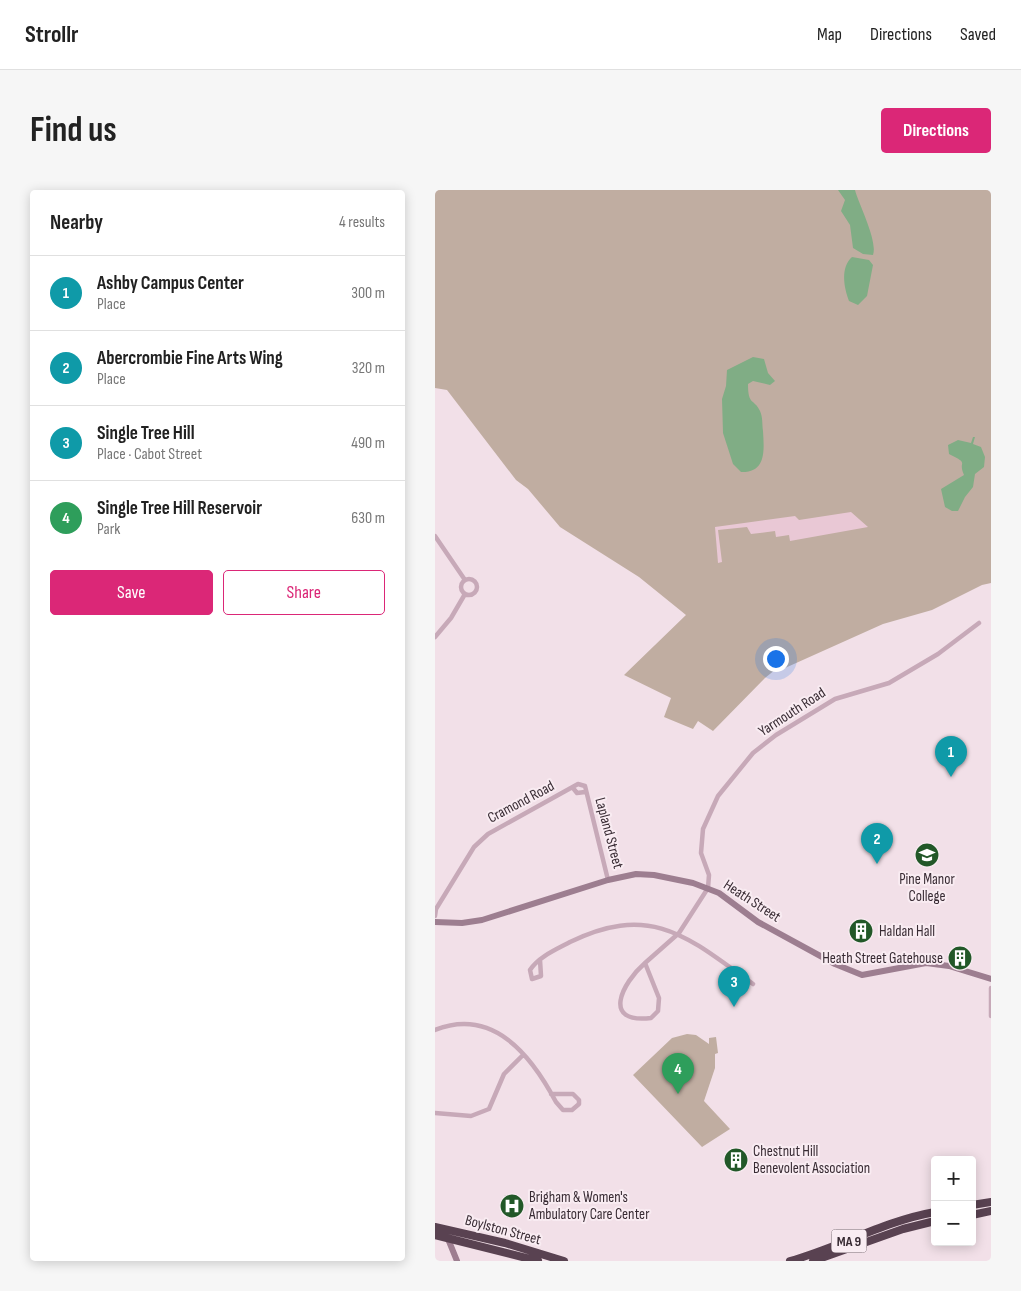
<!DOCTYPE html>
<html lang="en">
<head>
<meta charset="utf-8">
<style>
  :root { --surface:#fff; --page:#f6f6f6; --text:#222; --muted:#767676; --line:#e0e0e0; --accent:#db2777 }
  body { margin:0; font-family:"Sofia Sans Condensed",sans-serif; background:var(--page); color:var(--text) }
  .controls { position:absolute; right:15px; bottom:15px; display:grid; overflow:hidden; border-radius:5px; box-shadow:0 2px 12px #0003 }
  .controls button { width:45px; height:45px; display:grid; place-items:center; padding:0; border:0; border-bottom:1px solid var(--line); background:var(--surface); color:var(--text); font:25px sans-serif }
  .you { position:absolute; left:340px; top:468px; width:18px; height:18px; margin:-12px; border:4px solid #fff; border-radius:50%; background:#1a73e8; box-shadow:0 0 0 8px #1a73e833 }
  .badge { display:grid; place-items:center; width:32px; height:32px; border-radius:50%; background:var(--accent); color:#fff; font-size:16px; font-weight:700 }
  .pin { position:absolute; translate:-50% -41px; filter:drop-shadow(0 1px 2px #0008) }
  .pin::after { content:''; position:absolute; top:26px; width:18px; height:15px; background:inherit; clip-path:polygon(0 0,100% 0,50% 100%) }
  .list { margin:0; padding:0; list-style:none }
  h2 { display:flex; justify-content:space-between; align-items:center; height:65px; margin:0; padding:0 20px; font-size:21px }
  h2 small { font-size:16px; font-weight:400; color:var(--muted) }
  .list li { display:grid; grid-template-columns:32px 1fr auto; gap:15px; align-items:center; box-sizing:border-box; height:75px; padding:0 20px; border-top:1px solid var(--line) }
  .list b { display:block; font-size:19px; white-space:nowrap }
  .list p { margin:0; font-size:16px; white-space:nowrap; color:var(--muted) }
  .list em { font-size:16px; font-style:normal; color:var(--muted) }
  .actions { display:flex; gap:10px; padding:15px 20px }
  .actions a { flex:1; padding:11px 0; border:1px solid var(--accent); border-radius:5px; text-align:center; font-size:18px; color:var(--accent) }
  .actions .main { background:var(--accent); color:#fff }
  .map { position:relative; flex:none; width:556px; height:1071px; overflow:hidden; border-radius:5px }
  header { display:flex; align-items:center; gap:30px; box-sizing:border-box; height:70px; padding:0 25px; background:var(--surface); border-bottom:1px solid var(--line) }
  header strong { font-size:24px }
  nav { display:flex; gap:28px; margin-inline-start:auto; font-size:18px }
  .intro { display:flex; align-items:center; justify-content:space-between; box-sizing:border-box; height:120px; padding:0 30px }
  h1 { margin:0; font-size:35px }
  .button { padding:12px 22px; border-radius:5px; background:var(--accent); color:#fff; font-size:18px; font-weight:700 }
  main { display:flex; gap:30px; padding:0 30px }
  aside { flex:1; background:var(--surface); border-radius:5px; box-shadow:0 2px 12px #0003 }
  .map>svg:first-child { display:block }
  .green { fill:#c0ada1 }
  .plaza { fill:#e9c8d5 }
  .water { fill:#80ad85 }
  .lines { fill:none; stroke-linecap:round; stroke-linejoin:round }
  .street { stroke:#c7a9b8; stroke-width:4.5 }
  .secondary { stroke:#9d7e90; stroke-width:6 }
  .highway { stroke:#594251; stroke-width:8 }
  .labels { text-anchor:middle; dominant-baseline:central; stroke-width:4; stroke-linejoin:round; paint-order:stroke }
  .shield { fill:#f9ecf2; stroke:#72656c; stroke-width:1 }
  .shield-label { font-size:14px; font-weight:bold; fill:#382b33 }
  .street-label { font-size:15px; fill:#382b33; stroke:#f9ecf2 }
  .poi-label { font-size:15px; fill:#382b33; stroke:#f9ecf2; text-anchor:start }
</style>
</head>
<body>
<header>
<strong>Strollr</strong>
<nav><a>Map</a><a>Directions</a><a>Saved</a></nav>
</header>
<div class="intro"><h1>Find us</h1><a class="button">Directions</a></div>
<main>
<aside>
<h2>Nearby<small>4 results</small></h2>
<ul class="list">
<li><span class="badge" style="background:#0f9aa8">1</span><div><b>Ashby Campus Center</b><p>Place</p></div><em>300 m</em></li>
<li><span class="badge" style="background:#0f9aa8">2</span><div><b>Abercrombie Fine Arts Wing</b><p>Place</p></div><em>320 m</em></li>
<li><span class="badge" style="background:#0f9aa8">3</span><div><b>Single Tree Hill</b><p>Place · Cabot Street</p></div><em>490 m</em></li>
<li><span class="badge" style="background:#2e9e5b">4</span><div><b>Single Tree Hill Reservoir</b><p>Park</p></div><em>630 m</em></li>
</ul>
<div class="actions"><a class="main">Save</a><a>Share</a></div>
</aside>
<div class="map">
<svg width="556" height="1071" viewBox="0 0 556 1071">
  <rect width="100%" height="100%" fill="#f2e0e8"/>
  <path class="green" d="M0,0H556V393L547,395L497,420L448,434L350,478L346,475L330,488L278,541L263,531L258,539L229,527L236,508L189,485L251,425L204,387L125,337L93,299L81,290L12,200L0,198Z
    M252,844L261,845L274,854V848L281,847L283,863L280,864V878L269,911L295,939L267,957L198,885L237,848Z"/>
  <path class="plaza" d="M416,322L433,337L355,351L354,345L341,347L340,341L316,344L312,337L283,340L287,372L283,373L280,337L360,326L364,330Z"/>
  <path class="water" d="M403,0H420C424,15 443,51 438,65L428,64L418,58L415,35L406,21L410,10Z
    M417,67L434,70L438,75L432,106L423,115L414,111C409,98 405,78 417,67Z
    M318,167L329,169L333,183L340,191L335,195L318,191L313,194C313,216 319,208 325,221C328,228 327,234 328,241C329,259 332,283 306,282L298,274L288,243L287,209L291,196L292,180Z
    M538,247H540L538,254L546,257L550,267L549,277L540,284L538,297L530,307L523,321H517L510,317L506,299L529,285C522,270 536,275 514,264L513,255L523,250L536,253Z"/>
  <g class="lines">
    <path class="street" d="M0,346L30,390
      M26 397a8 8 0 1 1 16 0a8 8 0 1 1-16 0Z
      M0,447L16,428L30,404
      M138,598L142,603L150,602
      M0,726L1,719L39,657L53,644L143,594L150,596L173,690
      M105,770L106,786L97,789L95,780C103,767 122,759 135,752C217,712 254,748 318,794
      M210,773C187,793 166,834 216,828L223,821L224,808L210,773L244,743L273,698L274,685L266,663L268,639L283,606L318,563L341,545L400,509L454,493L503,464L544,433
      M556,798V826
      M0,840C58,817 96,865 121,912L128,920H137L144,914V910L138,904H116
      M0,923L36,926L54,919L69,884L88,865"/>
    <path class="secondary" d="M0,732L27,733L47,730L173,690L201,684L219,685L258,693L284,703L323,732L400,774L427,785L491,773L514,776L556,789
      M9,1039L22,1071"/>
    <path class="highway" d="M537,1015L556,1012
      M537,1025L556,1021
      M0,1037L70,1053L129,1071
      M0,1045L103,1071
      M355,1071C405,1057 449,1031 500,1022
      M378,1071L468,1039L500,1031"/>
  </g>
  <defs>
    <symbol id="university-disc" viewBox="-11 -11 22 22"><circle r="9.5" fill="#225828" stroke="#f9ecf2"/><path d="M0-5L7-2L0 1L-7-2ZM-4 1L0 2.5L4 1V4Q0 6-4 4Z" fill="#fff"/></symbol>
    <symbol id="building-disc" viewBox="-11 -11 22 22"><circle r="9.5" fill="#225828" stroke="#f9ecf2"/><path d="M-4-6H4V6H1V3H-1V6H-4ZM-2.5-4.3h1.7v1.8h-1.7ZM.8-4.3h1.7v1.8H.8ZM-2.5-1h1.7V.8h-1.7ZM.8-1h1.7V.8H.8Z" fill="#fff"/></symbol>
    <symbol id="hospital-disc" viewBox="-11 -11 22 22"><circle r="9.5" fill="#225828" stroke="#f9ecf2"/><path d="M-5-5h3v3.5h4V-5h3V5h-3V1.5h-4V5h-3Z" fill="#fff"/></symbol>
  </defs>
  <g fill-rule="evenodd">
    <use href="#university-disc" x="478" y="651" width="28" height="28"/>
    <use href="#building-disc" x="412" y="727" width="28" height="28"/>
    <use href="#building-disc" x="511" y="754" width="28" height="28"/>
    <use href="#building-disc" x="287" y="956" width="28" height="28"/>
    <use href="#hospital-disc" x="63" y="1002" width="28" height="28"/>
  </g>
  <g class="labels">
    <rect class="shield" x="396.5" y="1039.5" width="35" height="23" rx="4"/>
    <g class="shield-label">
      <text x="414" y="1051">MA 9</text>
    </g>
    <g class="street-label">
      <text transform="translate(357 522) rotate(-33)">Yarmouth Road</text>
      <text transform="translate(86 612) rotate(-28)">Cramond Road</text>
      <text transform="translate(174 643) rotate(75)">Lapland Street</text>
      <text transform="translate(317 711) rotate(33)">Heath Street</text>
      <text transform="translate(68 1040) rotate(15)">Boylston Street</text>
    </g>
    <g class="poi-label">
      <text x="492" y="689" text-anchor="middle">Pine Manor<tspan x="492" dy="17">College</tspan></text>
      <text x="444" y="741">Haldan Hall</text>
      <text x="508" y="768" text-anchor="end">Heath Street Gatehouse</text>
      <text x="318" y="961">Chestnut Hill<tspan x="318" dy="17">Benevolent Association</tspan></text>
      <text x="94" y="1007">Brigham &amp; Women's<tspan x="94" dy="17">Ambulatory Care Center</tspan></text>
    </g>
  </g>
</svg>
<div class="controls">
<button>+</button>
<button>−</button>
</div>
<div class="you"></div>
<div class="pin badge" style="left:516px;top:587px;background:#0f9aa8">1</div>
<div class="pin badge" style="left:442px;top:674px;background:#0f9aa8">2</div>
<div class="pin badge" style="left:299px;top:817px;background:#0f9aa8">3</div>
<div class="pin badge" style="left:243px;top:904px;background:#2e9e5b">4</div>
</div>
</main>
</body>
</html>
